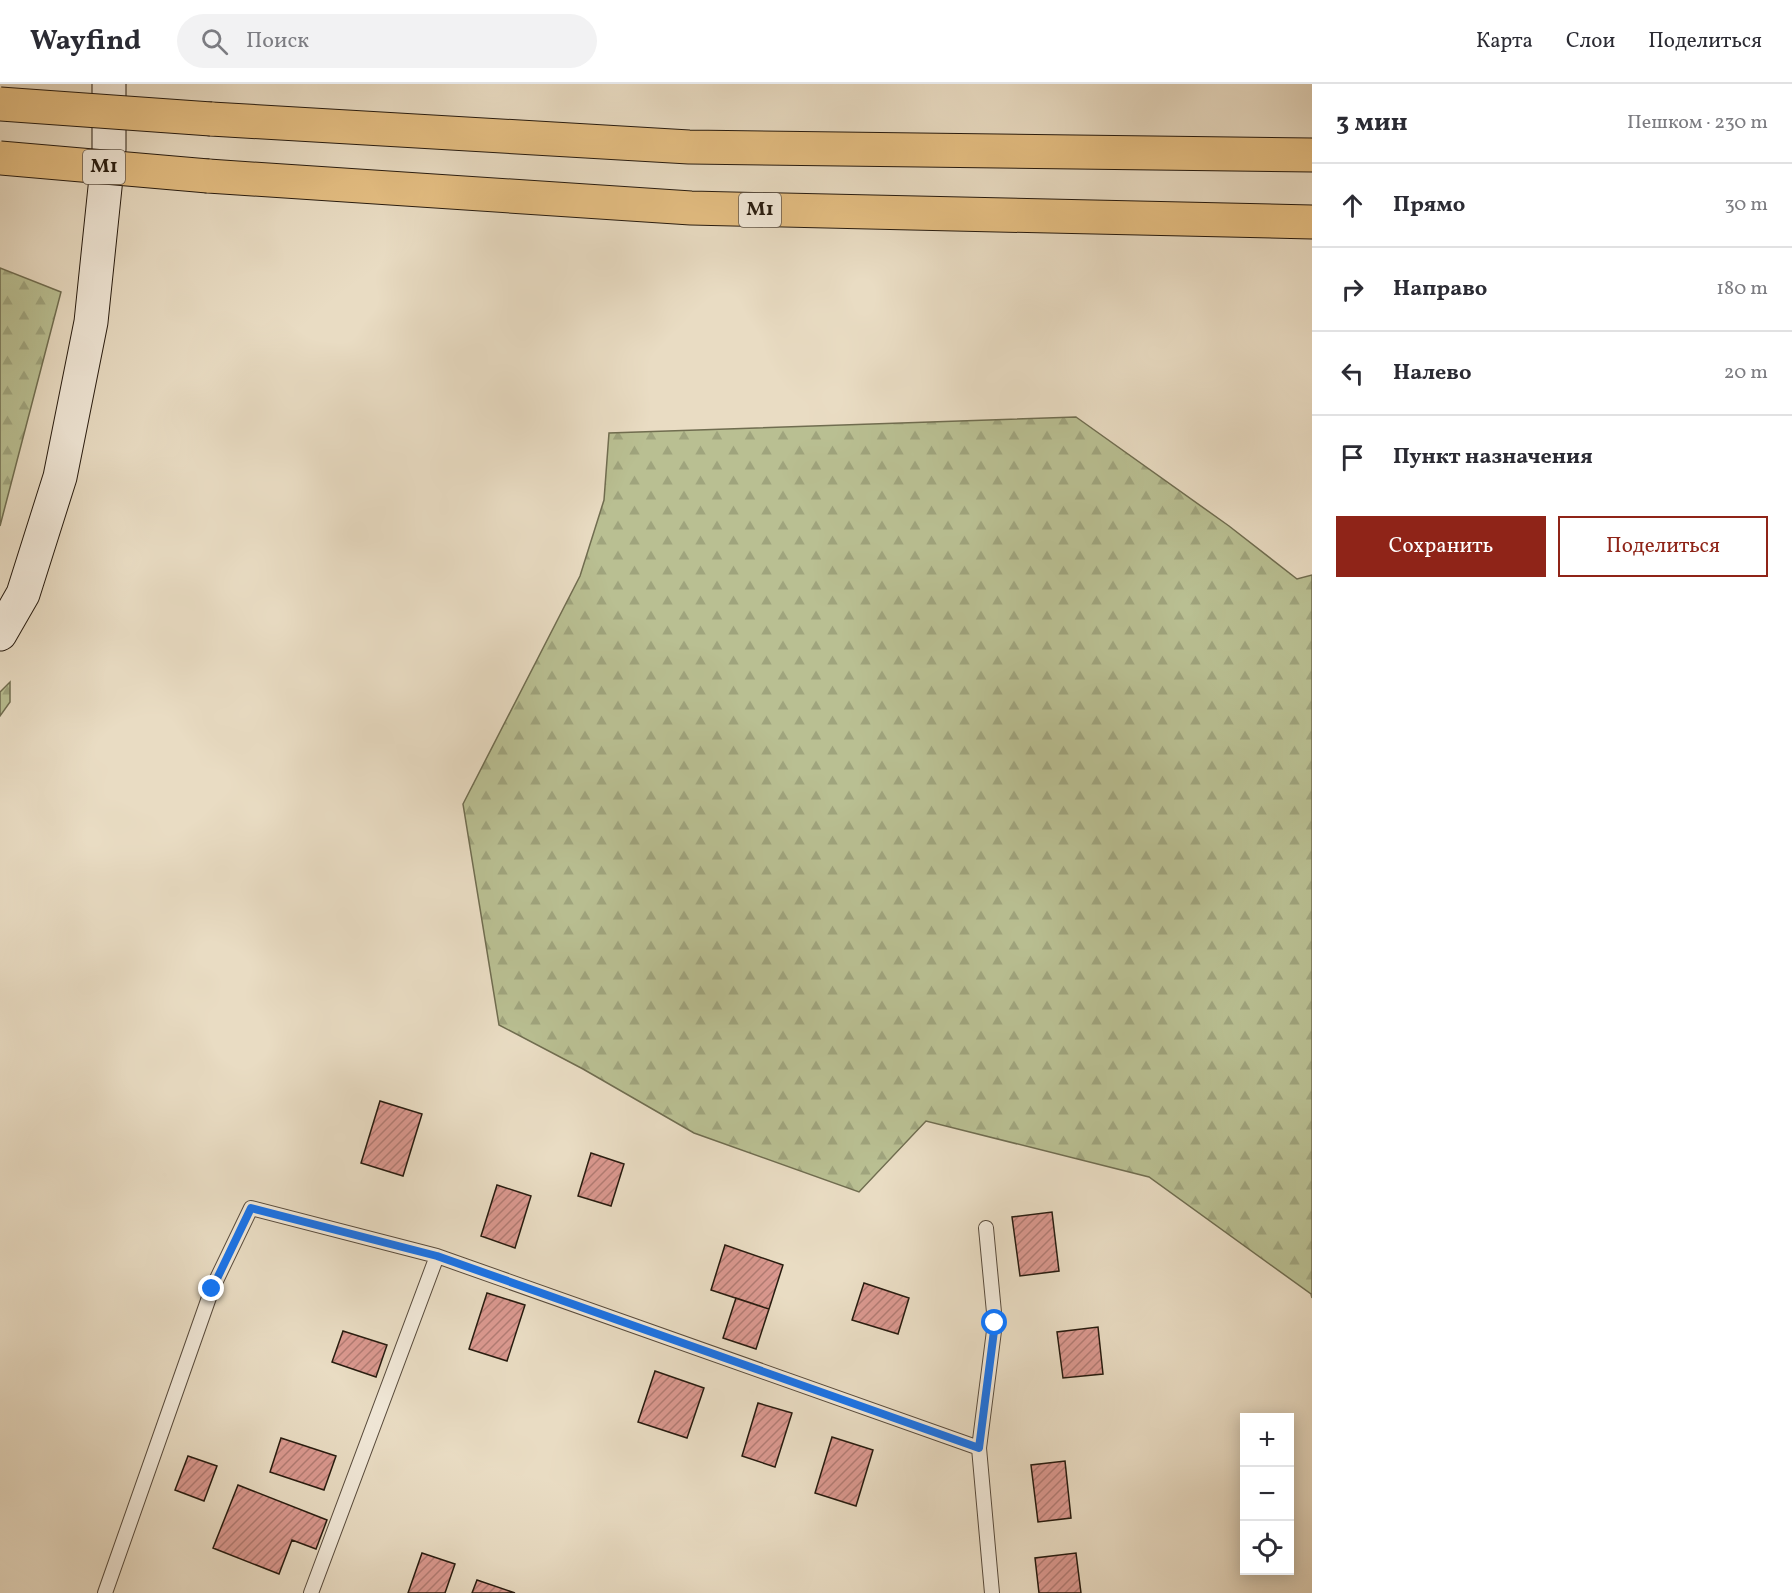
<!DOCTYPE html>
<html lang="ru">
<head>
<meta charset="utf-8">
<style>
  :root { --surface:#fff; --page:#f2f2f3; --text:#2b2b33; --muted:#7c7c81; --line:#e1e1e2; --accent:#8f2418 }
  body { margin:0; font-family:Vollkorn,serif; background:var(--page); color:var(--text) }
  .controls { position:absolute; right:18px; bottom:18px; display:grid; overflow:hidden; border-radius:0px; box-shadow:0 3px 15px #0003 }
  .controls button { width:54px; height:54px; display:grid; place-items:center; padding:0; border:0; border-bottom:2px solid var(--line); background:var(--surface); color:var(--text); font:30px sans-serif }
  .stop { position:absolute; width:18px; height:18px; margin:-14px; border:4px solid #1a73e8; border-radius:50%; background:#fff }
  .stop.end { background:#1a73e8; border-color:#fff; box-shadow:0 2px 6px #0008 }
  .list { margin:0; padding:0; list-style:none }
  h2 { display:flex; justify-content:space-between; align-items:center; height:78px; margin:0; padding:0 24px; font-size:26px }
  h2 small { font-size:20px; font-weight:400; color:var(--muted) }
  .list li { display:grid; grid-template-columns:39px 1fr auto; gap:18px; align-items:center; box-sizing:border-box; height:84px; padding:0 24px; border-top:2px solid var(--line) }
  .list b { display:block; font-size:22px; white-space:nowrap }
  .list em { font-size:20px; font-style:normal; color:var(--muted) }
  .actions { display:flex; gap:12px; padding:18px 24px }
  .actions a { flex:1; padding:14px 0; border:2px solid var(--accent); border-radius:0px; text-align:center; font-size:21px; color:var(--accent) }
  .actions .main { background:var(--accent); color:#fff }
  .icon { flex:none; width:33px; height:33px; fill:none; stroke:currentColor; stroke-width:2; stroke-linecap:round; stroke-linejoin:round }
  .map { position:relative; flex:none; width:1312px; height:1509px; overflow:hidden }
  header { display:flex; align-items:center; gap:36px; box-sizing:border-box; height:84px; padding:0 30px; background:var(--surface); border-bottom:2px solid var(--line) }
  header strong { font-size:28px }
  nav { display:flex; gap:33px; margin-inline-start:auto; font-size:21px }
  .search { width:420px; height:54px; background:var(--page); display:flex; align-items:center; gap:15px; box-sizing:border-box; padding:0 21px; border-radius:33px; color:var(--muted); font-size:22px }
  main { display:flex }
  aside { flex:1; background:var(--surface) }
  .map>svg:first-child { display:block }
  .forest { fill:url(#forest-firs); stroke:#706d50; stroke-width:1.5 }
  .building { fill:url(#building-hatch); stroke:#271b0f; stroke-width:1.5 }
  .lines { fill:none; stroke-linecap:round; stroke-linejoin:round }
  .service-casing { stroke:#584b3c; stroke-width:16 }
  .secondary-casing { stroke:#271b0f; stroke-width:35 }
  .motorway-casing { stroke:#271b0f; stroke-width:35 }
  .service { stroke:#f1e8d8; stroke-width:14 }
  .secondary { stroke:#f1e8d8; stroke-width:33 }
  .motorway { stroke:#e4be82; stroke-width:33 }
  .motorway-bridge-casing { stroke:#271b0f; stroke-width:35; stroke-linecap:butt }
  .motorway-bridge { stroke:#e4be82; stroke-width:33 }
  .route { stroke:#1a73e8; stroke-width:8 }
  .labels { text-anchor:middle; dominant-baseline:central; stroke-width:4.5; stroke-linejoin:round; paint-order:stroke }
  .shield { fill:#f1e8d8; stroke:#64584b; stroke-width:1.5 }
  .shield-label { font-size:20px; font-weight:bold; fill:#271b0f }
</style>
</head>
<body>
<header>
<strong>Wayfind</strong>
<div class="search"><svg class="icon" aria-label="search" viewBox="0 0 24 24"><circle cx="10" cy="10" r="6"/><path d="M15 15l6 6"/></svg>Поиск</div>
<nav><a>Карта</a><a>Слои</a><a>Поделиться</a></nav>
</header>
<main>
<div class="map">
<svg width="1312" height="1509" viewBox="0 0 1312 1509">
  <defs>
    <pattern id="forest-firs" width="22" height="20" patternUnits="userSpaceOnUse" patternTransform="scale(1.5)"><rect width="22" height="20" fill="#b9bf92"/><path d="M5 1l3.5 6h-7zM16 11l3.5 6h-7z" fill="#9fa47d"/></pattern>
    <pattern id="building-hatch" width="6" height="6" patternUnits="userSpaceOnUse" patternTransform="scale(1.5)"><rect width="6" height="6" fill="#da988f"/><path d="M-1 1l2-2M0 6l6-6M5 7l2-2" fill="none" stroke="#b17b73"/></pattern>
  </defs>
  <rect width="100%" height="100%" fill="#e9dcc3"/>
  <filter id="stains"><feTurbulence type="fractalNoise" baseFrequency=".00333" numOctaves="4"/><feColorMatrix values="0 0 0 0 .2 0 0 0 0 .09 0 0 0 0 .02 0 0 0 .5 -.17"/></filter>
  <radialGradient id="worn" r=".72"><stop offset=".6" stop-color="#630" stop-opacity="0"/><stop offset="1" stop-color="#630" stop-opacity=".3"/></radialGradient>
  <path class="forest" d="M0,184L61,208L0,442Z
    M1076,333L1229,442L1297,495L1312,491V1214L1311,1210L1149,1093L926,1037L859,1108L694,1049L583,985L499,941L463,720L580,492L604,416L609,349Z
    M10,598V618L0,632V608Z"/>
  <path class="building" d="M380,1017L422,1030L403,1092L361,1079Z
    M591,1069L624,1080L611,1122L578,1112Z
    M497,1101L531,1112L515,1164L481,1152Z
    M1052,1128L1059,1187L1020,1192L1012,1133Z
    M725,1161L783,1181L769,1225L711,1206Z
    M864,1199L909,1214L898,1250L852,1236Z
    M487,1209L525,1221L507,1277L469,1265Z
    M736,1214L769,1225L756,1265L723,1254Z
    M1098,1243L1103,1290L1063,1294L1057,1248Z
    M343,1247L387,1261L376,1293L332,1278Z
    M655,1287L704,1304L687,1354L638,1338Z
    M758,1319L792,1329L775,1383L742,1372Z
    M832,1353L873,1366L856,1422L815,1409Z
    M281,1354L336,1372L324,1406L270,1388Z
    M188,1372L217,1382L204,1417L175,1406Z
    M1065,1377L1071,1434L1038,1438L1031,1381Z
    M238,1401L327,1436L316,1465L292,1456L279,1490L213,1464Z
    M422,1469L455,1480L445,1509H408Z
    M1076,1469L1081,1509H1039L1035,1474Z
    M477,1496L515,1509H472Z"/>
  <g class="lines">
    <defs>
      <path id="service" d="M986,1144L995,1239L979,1364L992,1509
        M105,1509L212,1205L251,1124L437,1172L979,1364
        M311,1509L437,1172"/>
      <path id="secondary" d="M0,550L23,510L60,393L91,238L109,65V0"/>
      <path id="motorway" d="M211,35L689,63L1312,71
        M208,92L691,124L1312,138"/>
    </defs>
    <use href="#service" class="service-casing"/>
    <use href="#secondary" class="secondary-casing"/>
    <use href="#motorway" class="motorway-casing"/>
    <use href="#service" class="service"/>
    <use href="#secondary" class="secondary"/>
    <use href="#motorway" class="motorway"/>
    <defs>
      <path id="motorway-bridge" d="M0,20L211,35
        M0,74L208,92"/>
    </defs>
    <use href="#motorway-bridge" class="motorway-bridge-casing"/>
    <use href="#motorway-bridge" class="motorway-bridge"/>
  </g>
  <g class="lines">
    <path class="route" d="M212,1205L251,1124L437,1172L979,1364L995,1239"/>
  </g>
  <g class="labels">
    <g class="shield">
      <rect x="83" y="66" width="42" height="34" rx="4.5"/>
      <rect x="739" y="109" width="42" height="34" rx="4.5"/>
    </g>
    <g class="shield-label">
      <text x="104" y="83">М1</text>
      <text x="760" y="126">М1</text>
    </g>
  </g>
  <rect width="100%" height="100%" filter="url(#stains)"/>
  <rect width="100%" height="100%" fill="url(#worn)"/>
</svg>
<div class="controls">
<button>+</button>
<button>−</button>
<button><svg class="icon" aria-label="locate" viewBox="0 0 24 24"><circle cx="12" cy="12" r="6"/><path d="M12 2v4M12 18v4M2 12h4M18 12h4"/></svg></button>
</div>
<div class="stop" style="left:995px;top:1239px"></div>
<div class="stop end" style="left:212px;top:1205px"></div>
</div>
<aside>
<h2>3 мин<small>Пешком · 230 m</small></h2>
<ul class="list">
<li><svg class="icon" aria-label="ahead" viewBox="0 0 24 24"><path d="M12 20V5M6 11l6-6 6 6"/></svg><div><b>Прямо</b></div><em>30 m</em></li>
<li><svg class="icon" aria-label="right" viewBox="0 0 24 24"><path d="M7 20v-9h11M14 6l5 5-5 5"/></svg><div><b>Направо</b></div><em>180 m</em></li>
<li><svg class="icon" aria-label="left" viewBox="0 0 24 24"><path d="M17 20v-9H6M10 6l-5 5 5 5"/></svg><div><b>Налево</b></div><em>20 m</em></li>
<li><svg class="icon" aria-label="arrive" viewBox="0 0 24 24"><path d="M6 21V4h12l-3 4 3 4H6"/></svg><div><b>Пункт назначения</b></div></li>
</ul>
<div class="actions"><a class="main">Сохранить</a><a>Поделиться</a></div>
</aside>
</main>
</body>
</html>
